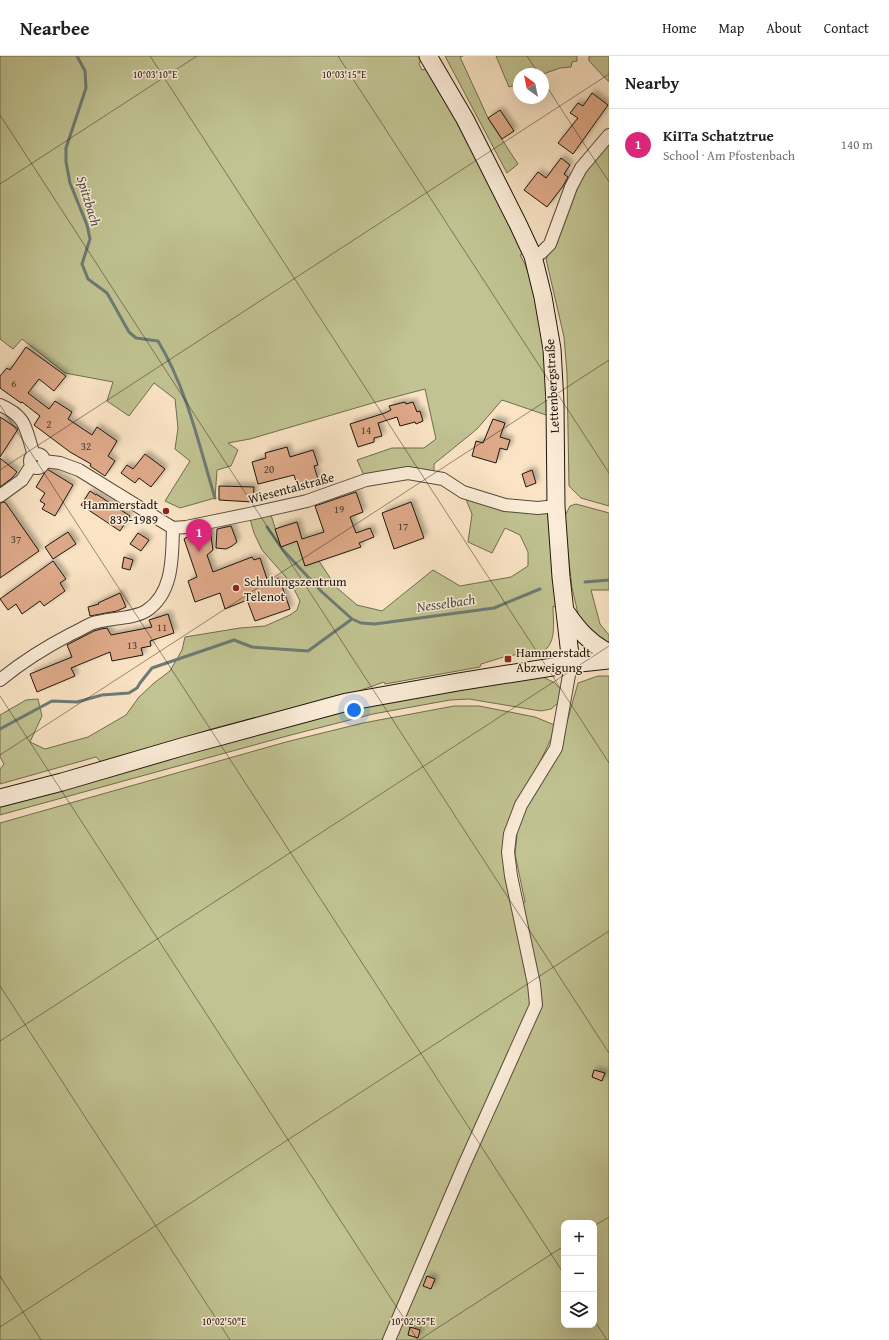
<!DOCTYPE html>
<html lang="en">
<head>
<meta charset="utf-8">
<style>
  :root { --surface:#fff; --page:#f2f2f2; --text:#202124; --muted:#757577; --line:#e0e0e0; --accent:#db2777 }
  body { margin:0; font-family:"Gentium Book Plus",serif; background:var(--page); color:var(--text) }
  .controls { position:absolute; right:12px; bottom:12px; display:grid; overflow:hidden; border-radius:8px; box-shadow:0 4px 16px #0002 }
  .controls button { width:36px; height:36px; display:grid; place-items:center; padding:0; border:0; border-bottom:1px solid var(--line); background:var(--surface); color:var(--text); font:20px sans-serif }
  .compass { position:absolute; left:513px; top:12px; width:36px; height:36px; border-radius:50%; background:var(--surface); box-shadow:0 4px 16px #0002; rotate:327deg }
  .you { position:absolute; left:354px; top:654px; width:14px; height:14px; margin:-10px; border:3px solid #fff; border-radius:50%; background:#1a73e8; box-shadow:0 0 0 6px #1a73e833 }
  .badge { display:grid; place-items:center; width:26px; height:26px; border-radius:50%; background:var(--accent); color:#fff; font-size:13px; font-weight:700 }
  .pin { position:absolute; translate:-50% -33px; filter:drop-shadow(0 1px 2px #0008) }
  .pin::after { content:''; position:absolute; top:21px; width:14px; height:12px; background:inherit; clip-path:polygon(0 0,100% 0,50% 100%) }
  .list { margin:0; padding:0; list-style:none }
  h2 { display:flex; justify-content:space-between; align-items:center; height:52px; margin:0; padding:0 16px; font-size:17px }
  h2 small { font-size:13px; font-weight:400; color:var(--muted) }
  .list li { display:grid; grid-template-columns:26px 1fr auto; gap:12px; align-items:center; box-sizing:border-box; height:72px; padding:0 16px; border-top:1px solid var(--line) }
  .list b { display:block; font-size:15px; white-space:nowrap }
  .list p { margin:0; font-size:13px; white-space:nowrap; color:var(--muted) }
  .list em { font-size:13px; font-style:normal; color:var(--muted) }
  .icon { flex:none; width:22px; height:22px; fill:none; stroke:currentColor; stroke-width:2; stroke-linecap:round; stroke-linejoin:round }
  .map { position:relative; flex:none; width:609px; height:1284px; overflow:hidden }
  header { display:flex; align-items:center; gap:24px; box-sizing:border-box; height:56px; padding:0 20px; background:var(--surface); border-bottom:1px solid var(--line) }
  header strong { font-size:19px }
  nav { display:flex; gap:22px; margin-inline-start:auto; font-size:14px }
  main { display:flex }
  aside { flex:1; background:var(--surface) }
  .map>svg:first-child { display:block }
  .green { fill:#c1c392; stroke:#706d50; fill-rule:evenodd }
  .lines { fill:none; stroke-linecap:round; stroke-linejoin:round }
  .stream { stroke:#6c7b75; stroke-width:3 }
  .building { fill:#dea989; stroke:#1f170d; filter:url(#shadow) }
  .street-casing { stroke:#564a3b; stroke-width:14 }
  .secondary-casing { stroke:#1f170d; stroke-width:19 }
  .street { stroke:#fcedd9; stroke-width:12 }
  .secondary { stroke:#fcedd9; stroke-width:17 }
  .ticks { fill:none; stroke:#1f170d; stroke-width:1; stroke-opacity:0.45 }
  .poi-dot { fill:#8f2418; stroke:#fcedd9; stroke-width:1.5 }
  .labels { text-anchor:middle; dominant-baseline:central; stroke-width:3; stroke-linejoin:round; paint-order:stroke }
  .number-label { font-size:11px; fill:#4f3c2c }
  .street-label { font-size:13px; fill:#1f170d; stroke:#fcedd9 }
  .poi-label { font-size:13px; fill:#1f170d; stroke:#fcedd9; text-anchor:start }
  .water-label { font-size:14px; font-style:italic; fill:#4c514a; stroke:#fcedd9 }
  .ticks-label { font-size:10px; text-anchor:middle; fill:#1f170d; stroke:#fcedd9; stroke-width:3; stroke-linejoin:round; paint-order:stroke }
</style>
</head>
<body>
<header>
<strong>Nearbee</strong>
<nav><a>Home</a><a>Map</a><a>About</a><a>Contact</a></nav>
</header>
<main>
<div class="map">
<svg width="609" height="1284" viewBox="0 0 609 1284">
  <defs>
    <filter id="shadow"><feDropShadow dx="3.5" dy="-3.5" stdDeviation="2" flood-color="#0004"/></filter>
  </defs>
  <rect width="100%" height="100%" fill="#fae4c5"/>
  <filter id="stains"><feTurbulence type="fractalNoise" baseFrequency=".005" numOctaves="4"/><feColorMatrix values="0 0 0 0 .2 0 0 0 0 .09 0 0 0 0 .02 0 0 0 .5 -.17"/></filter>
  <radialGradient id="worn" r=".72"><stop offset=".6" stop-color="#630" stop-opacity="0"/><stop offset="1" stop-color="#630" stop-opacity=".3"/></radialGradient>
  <path class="green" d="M0,0H422L419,8L422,14L429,12L482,107L524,198L520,199L525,208L536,238L546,283L549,360L502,344L477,373L434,408V420L366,424L357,404L392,392H424L436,383L425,333L376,346L250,383L228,387L238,394L231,410L217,414L215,442L180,452L165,445L190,405L175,393L178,372L175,343L154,327L129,360L107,345L113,326L65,317L22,283L13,293L0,283Z
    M445,0H463L460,1L488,62L518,108L507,117Z
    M496,0H577V5L572,6L571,11L560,12L543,18H519V28L509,31Z
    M589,0H609V26L589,5Z
    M609,84V450L581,442L569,430L567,317L564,281L546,203L567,158L579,122Z
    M463,436L505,449L556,450L566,555L553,550C553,565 557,585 544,595L507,600L481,608L480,611L385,628L384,626L353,637L215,672L103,708L96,701L0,728V713L4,708L0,701V659L26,644L38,643L42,660L30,686L45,693L88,681L126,659L139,641L154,627L170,615L182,594L185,581L240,572L265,570L290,559L297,554L300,545L294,533L285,520L262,494L254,477L250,463L270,456L281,490L297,485L305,510L319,505L336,531L357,549L382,555L433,514L460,530L511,521L528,510V496L520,479L505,472L492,497L468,486L472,458Z
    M576,448L609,457V534H591L600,568L609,579V591L591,581L579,562L572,532L564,462L570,450Z
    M598,620H609V1284H0V767L286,686L363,667L454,650H479L525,659L535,661L557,670L531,725L539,732L559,694L578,627ZM507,776L517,779L515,798L525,846L521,850L526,878L540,929L542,945L526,981L532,949L531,932ZM564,1167H594V1269H564Z
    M543,621L555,627L561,634L558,647L551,653L541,655L469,643L450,644L373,658L287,680L0,759V748L308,664L390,645Z"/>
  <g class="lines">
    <path class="stream" d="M77,0L85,15L86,32L66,92V106L70,127L87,169L90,183L82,208L88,223L107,237L129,276L136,282L158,285C187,333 199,389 215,442
      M267,471L283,494L322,536L352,563L361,567L375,568L494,552L540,533
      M585,526L609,524
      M0,673L52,645L77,646L102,639L129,637L137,632L140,627L152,612L234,584L252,591L308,595L352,563"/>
  </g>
  <path class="building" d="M592,37L608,49L573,98L558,87L578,62L570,57L578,47L583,50Z
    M500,54L514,75L502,83L488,62Z
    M561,102L570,109L564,118L568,121L563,130L547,151L524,134L538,116L546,122Z
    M26,291L66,320L54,335L39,323L28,337L49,353L55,345L72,356L68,363L92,379L97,371L117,385L108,400L115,405L105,420L90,410L91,408L70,396L34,369L40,360L22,346L21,347L0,332V320L7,312L10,314Z
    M405,346L406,348L413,346L417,356L420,355L423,365L416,368L415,366L400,370L397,361L378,367L382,380L374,382V386L358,391L350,368L385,357L391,354L389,350Z
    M0,361L18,373L0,401Z
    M493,363L505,367L500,381L510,384L507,394L500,392L496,407L472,400L476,385L483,387Z
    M287,391L290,401L313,394L318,409L314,410L318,423L297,429L294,419L258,428L252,406L266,402L265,397Z
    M145,398L165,413L151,431L139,422L135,427L121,417L127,409L133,413Z
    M0,402L17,416L12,422L0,431Z
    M47,413L73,429L55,460L42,453L45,448L40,445L45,437L36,431Z
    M532,414L536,427L526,431L522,418Z
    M219,430L254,431L253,446L219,444Z
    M90,435L96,439V438L130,460L120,475L81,449Z
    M356,436L363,456L350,461L356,477L370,472L374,481L359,487L361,491L305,510L297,485L281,491L275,473L297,466L302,483L324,476L315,450Z
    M5,446L39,495L0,522V447Z
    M411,446L424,482L394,493L382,457Z
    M231,470L237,486L232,490L226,493L216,492L217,473Z
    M210,474L213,494L207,499L213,516L252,501L254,504L260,502L268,526L279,522L290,553L255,565L247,544L225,553L220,537L195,546L188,525L197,521L184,483L193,478Z
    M68,476L76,488L53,503L45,491Z
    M138,477L149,484L141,495L130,488Z
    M124,501L133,504L130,514L122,512Z
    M53,505L66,523L60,527L65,535L44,550L40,545L22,558L16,548L8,554L0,543Z
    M120,537L126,551L117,555L90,560L88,551L99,548L98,547Z
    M168,558L174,577L150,585L151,590L141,592L143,599L112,605L110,596L71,612L75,620L37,636L30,618L72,601L67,589L94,575L101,573L107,572L111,579L152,571L149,564Z
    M594,1014L605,1017L602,1025L592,1021Z
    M427,1220L435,1223L431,1233L423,1230Z
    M410,1271L420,1274L418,1282L408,1279Z"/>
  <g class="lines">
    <defs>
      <path id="street" d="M533,200L541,197L550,188L571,131L581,112L609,79
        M0,349C28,361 25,373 34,399
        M30 405a7 7 0 1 1 14 0a7 7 0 1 1-14 0Z
        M44,405L60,407L79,414L173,472L186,471L254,457L307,445L366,424L408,417L443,423L463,436L505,449L538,452L556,450
        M0,440L22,424L31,410
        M0,624C22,606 46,591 71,578C78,575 86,570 93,567C109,562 133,563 146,555C174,537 172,500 173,472
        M389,1284L464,1109L536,949L534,928L511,820L508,796L510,778L521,749L556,692L571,608"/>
      <path id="secondary" d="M428,0L465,63L518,168L533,200L543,241L552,293L555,347L556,450L561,521L571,608
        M566,556C578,574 590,587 609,597
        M0,742L62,726L185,690L347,646L458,626L571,608L609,604"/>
    </defs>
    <use href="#street" class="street-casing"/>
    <use href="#secondary" class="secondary-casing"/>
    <use href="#street" class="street"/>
    <use href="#secondary" class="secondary"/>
  </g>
  <path class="ticks" d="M150,0L609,707M338,0L609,417M527,0L539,18M543,25L609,126M0,59L609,997M0,128L197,0M0,349L564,1218M0,414L609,18M0,640L418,1284M0,699L609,304M0,930L230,1284M0,985L609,590M594,1170L609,1161M0,1220L41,1284M594,1264L607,1284M0,1271L609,875M419,1284L564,1190"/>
  <g class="poi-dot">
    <circle cx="166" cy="455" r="4"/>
    <circle cx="236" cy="532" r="4"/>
    <rect x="504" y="599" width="8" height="8" rx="2"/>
  </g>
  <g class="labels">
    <g class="number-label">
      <text x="14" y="327">6</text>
      <text x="49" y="368">2</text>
      <text x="366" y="374">14</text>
      <text x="86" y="390">32</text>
      <text x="269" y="413">20</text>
      <text x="339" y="453">19</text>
      <text x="403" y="470">17</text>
      <text x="16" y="483">37</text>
      <text x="162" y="571">11</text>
      <text x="132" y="589">13</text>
    </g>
    <g class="street-label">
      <text transform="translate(552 330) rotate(-93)">Lettenbergstraße</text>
      <text transform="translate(291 432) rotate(-15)">Wiesentalstraße</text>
    </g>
    <g class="poi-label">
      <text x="158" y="448" text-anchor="end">Hammerstadt<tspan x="158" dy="15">839-1989</tspan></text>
      <text x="244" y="525">Schulungszentrum<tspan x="244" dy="15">Telenot</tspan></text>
      <text x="516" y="596">Hammerstadt<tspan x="516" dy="15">Abzweigung</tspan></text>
    </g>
    <g class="water-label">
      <text transform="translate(89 145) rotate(73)">Spitzbach</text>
      <text transform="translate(446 547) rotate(-8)">Nesselbach</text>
    </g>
  </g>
  <g class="ticks-label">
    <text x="155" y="22">10°03'10"E</text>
    <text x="344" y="22">10°03'15"E</text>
    <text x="224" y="1269">10°02'50"E</text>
    <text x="413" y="1269">10°02'55"E</text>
  </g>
  <rect width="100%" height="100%" filter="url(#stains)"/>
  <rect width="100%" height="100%" fill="url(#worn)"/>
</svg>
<div class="controls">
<button>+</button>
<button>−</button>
<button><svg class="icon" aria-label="layers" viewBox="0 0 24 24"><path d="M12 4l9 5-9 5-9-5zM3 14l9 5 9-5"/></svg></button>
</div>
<svg class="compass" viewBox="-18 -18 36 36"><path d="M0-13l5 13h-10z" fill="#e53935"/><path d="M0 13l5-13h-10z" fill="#757577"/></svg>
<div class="you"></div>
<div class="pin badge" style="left:199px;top:496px">1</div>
</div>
<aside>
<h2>Nearby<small></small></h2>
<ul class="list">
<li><span class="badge">1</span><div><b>KiITa Schatztrue</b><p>School · Am Pfostenbach</p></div><em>140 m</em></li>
</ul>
</aside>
</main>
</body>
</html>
